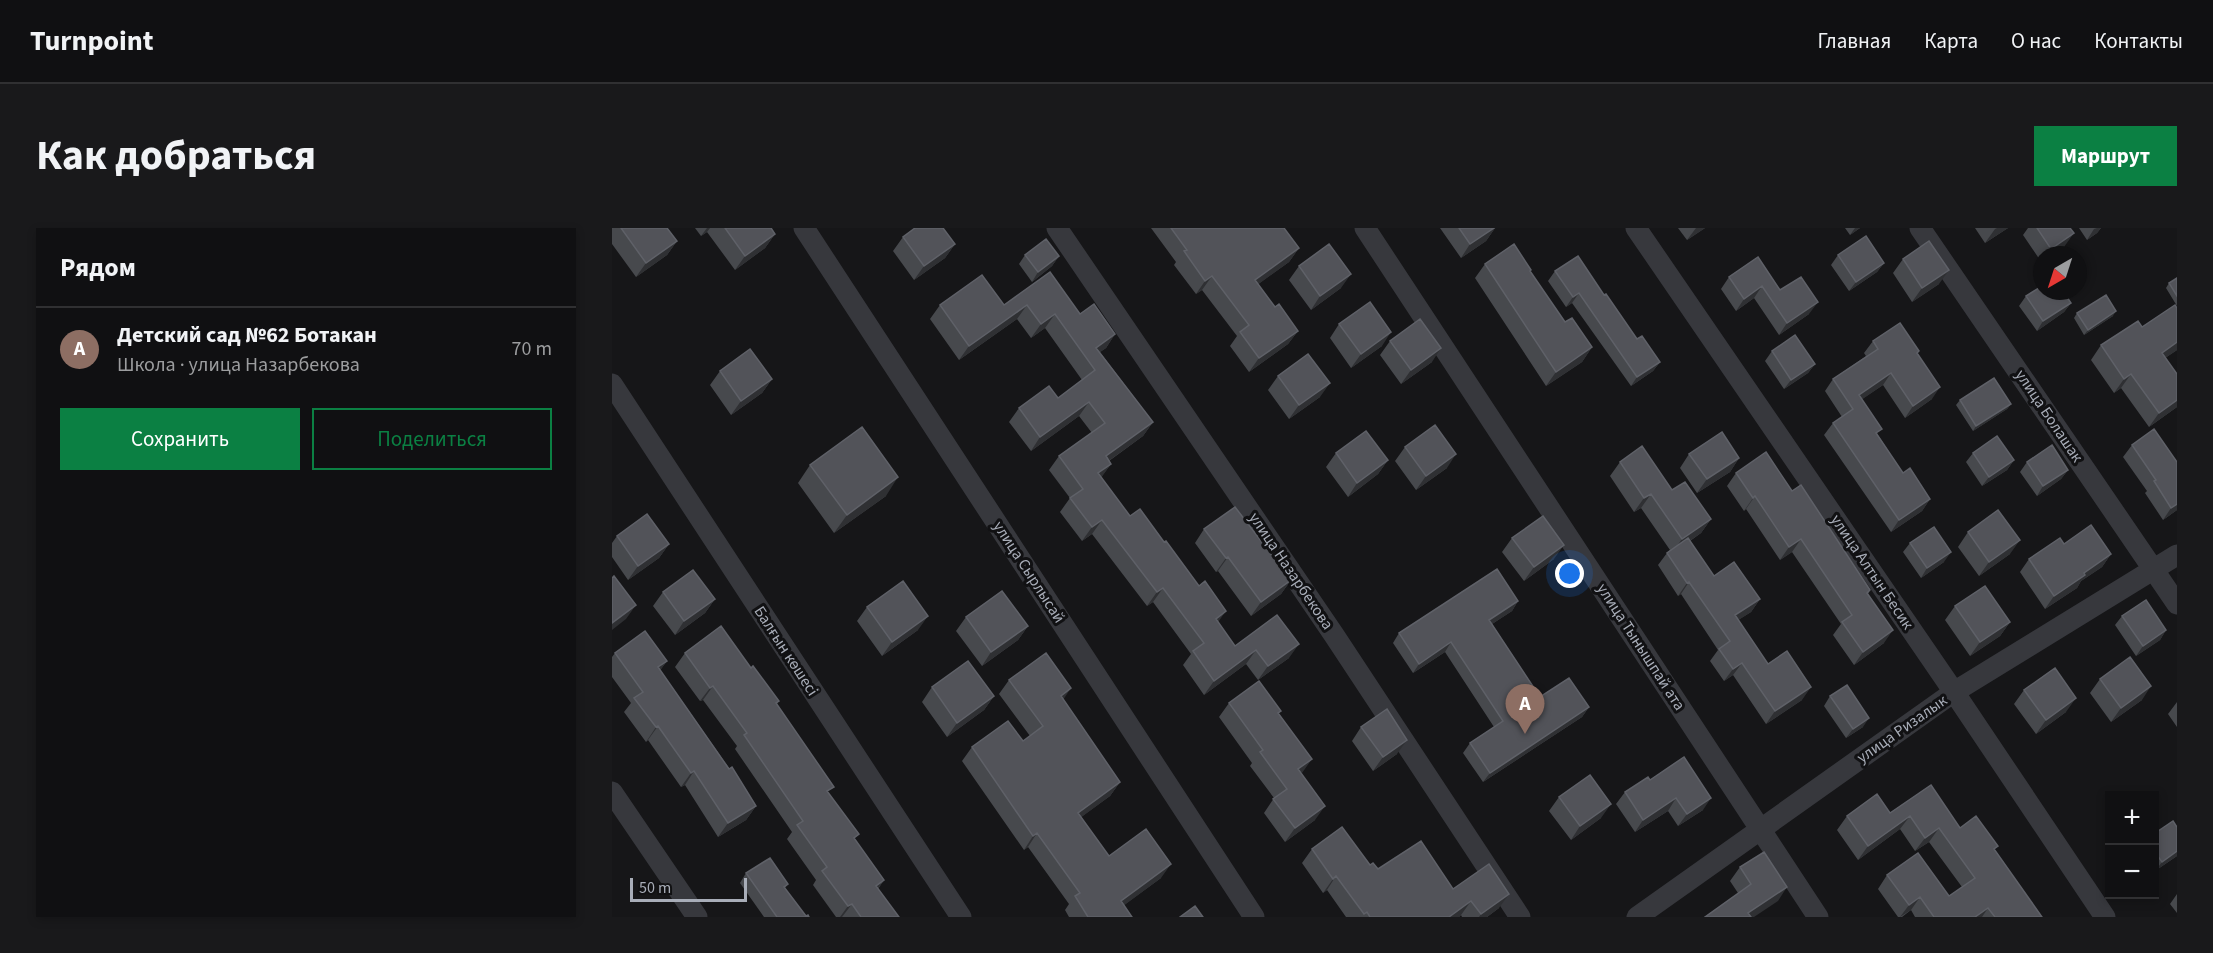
<!DOCTYPE html>
<html lang="ru">
<head>
<meta charset="utf-8">
<style>
  :root { --surface:#101012; --page:#19191b; --text:#f1f3f6; --muted:#9c9d9f; --line:#303032; --accent:#0b8043 }
  body { margin:0; font-family:"Source Sans 3",sans-serif; background:var(--page); color:var(--text) }
  .controls { position:absolute; right:18px; bottom:18px; display:grid; overflow:hidden; border-radius:0px; box-shadow:0 3px 9px #0003 }
  .controls button { width:54px; height:54px; display:grid; place-items:center; padding:0; border:0; border-bottom:2px solid var(--line); background:var(--surface); color:var(--text); font:30px sans-serif }
  .compass { position:absolute; left:1421px; top:18px; width:54px; height:54px; border-radius:50%; background:var(--surface); box-shadow:0 3px 9px #0003; rotate:219deg }
  .scale { position:absolute; left:18px; bottom:15px; width:117px; box-sizing:border-box; padding-left:6px; border:3px solid #a8adb8; border-top:0; font-size:16px; line-height:21px; white-space:nowrap; color:#a8adb8; -webkit-text-stroke:4px #111113; paint-order:stroke }
  .you { position:absolute; left:958px; top:346px; width:21px; height:21px; margin:-15px; border:4px solid #fff; border-radius:50%; background:#1a73e8; box-shadow:0 0 0 9px #1a73e833 }
  .badge { display:grid; place-items:center; width:39px; height:39px; border-radius:50%; background:var(--accent); color:#fff; font-size:20px; font-weight:700 }
  .pin { position:absolute; translate:-50% -50px; filter:drop-shadow(0 2px 3px #0008) }
  .pin::after { content:''; position:absolute; top:32px; width:21px; height:18px; background:inherit; clip-path:polygon(0 0,100% 0,50% 100%) }
  .list { margin:0; padding:0; list-style:none }
  h2 { display:flex; justify-content:space-between; align-items:center; height:78px; margin:0; padding:0 24px; font-size:26px }
  h2 small { font-size:20px; font-weight:400; color:var(--muted) }
  .list li { display:grid; grid-template-columns:39px 1fr auto; gap:18px; align-items:center; box-sizing:border-box; height:84px; padding:0 24px; border-top:2px solid var(--line) }
  .list b { display:block; font-size:22px; white-space:nowrap }
  .list p { margin:0; font-size:20px; white-space:nowrap; color:var(--muted) }
  .list em { font-size:20px; font-style:normal; color:var(--muted) }
  .actions { display:flex; gap:12px; padding:18px 24px }
  .actions a { flex:1; padding:14px 0; border:2px solid var(--accent); border-radius:0px; text-align:center; font-size:21px; color:var(--accent) }
  .actions .main { background:var(--accent); color:#fff }
  .map { position:relative; flex:none; width:1565px; height:689px; overflow:hidden; border-radius:0px }
  header { display:flex; align-items:center; gap:36px; box-sizing:border-box; height:84px; padding:0 30px; background:var(--surface); border-bottom:2px solid var(--line) }
  header strong { font-size:28px }
  nav { display:flex; gap:33px; margin-inline-start:auto; font-size:21px }
  .intro { display:flex; align-items:center; justify-content:space-between; box-sizing:border-box; height:144px; padding:0 36px }
  h1 { margin:0; font-size:42px }
  .button { padding:15px 27px; border-radius:0px; background:var(--accent); color:#fff; font-size:21px; font-weight:700 }
  main { display:flex; gap:36px; padding:0 36px }
  aside { flex:1; background:var(--surface); border-radius:0px; box-shadow:0 3px 9px #0003 }
  .map>svg:first-child { display:block }
  .lines { fill:none; stroke-linecap:round; stroke-linejoin:round }
  .minor { stroke:#37383d; stroke-width:21 }
  .wall { fill:#47494d }
  .shaded-wall { fill:#2f3033 }
  .building { fill:#525359; stroke:#5f6168; stroke-width:1.5 }
  .labels { text-anchor:middle; dominant-baseline:central; stroke-width:6; stroke-linejoin:round; paint-order:stroke }
  .street-label { font-size:16px; fill:#a8adb8; stroke:#111113 }
</style>
</head>
<body>
<header>
<strong>Turnpoint</strong>
<nav><a>Главная</a><a>Карта</a><a>О нас</a><a>Контакты</a></nav>
</header>
<div class="intro"><h1>Как добраться</h1><a class="button">Маршрут</a></div>
<main>
<aside>
<h2>Рядом<small></small></h2>
<ul class="list">
<li><span class="badge" style="background:#8d6e63">A</span><div><b>Детский сад №62 Ботакан</b><p>Школа · улица Назарбекова</p></div><em>70 m</em></li>
</ul>
<div class="actions"><a class="main">Сохранить</a><a>Поделиться</a></div>
</aside>
<div class="map">
<svg width="1565" height="689" viewBox="0 0 1565 689">
  <rect width="100%" height="100%" fill="#161618"/>
  <g class="lines">
    <path class="minor" d="M192,0L642,689
      M445,0L722,407L908,689
      M753,0L1206,689
      M1024,0L1342,464L1493,689
      M1308,0L1565,376
      M0,156L349,689
      M0,564L85,689
      M1025,689L1342,464L1565,327"/>
  </g>
  <path class="wall" d="M0,0H55L65,13L55,27L24,49L0,16Z
    M83,0H159L163,6L153,20L123,42L95,4L89,8Z
    M539,0H672L687,20L677,34L646,56L663,79L686,103L676,116L637,144L618,118L625,108L590,62L584,66L562,37L564,34Z
    M828,0H883L874,13L849,30Z
    M1066,0H1093L1075,12Z
    M1233,0H1248L1238,7Z
    M1363,0H1396L1373,15Z
    M1416,0H1458L1452,19L1441,27H1430V35L1411,7Z
    M1467,0H1489L1485,5L1475,12Z
    M291,9L343,16L333,30L302,52L281,23Z
    M413,27L447,28L440,38L420,54L407,36Z
    M1226,27L1272,35L1265,44L1237,63L1219,37Z
    M1291,31L1327,56L1300,74L1281,45Z
    M873,36L918,43L953,94L980,119L970,134L934,158L863,50Z
    M687,38L729,60L699,82L677,52Z
    M943,43L992,67L1025,111L1048,134L1041,143L1019,158L960,75L954,79L936,53Z
    M438,44L468,86L503,106L494,120L488,124L541,194L531,208L497,233L499,236L489,249L518,288L606,394L623,418L677,430L646,452L634,436L592,467L571,437L579,426L541,374L535,378L480,306L470,313L448,284L458,270L437,242L447,228L480,205L467,188L419,223L397,194L407,180L446,170L470,152L433,100L419,110L405,91L347,132L318,91L328,77H392Z
    M1117,49L1168,62L1197,86L1167,107L1142,70L1124,83L1109,61Z
    M1565,50V78L1554,60L1557,55Z
    M1414,68L1459,75L1452,84L1425,103L1407,78Z
    M1465,85L1501,88L1472,107L1462,90Z
    M727,96L770,118L739,140L718,110Z
    M1530,99L1565,122L1553,130L1565,179L1537,199L1509,160L1502,165L1479,132L1489,117Z
    M778,113L820,134L789,156L768,127Z
    M1261,113L1307,123L1305,126L1320,171L1293,190L1271,157L1250,171L1266,207L1291,245L1318,271L1310,283L1279,304L1212,207L1221,195L1230,189L1213,163L1221,151L1254,128L1252,125Z
    M1160,123L1203,136L1196,145L1172,161L1153,133Z
    M108,143L160,151L150,165L119,187L98,157Z
    M666,148L708,169L677,191L656,162Z
    M1348,172L1399,176L1395,181L1361,203L1344,177Z
    M1520,217L1565,282L1551,292L1533,265L1535,263L1511,229Z
    M793,219L835,240L804,262L783,233Z
    M724,225L776,232L766,246L736,269L714,239Z
    M1361,225L1402,232L1395,242L1370,258L1354,234Z
    M1077,226L1127,230L1118,244L1085,265L1068,240Z
    M1008,234L1060,262L1099,291L1089,305L1078,313L1102,348L1148,371L1139,384L1126,392L1156,436L1190,472L1154,496L1121,447L1112,453L1098,433L1106,422L1069,366L1066,368L1046,337L1055,325L1058,322L1029,280L1022,284L998,248Z
    M1415,234L1456,242L1449,251L1425,268L1408,244Z
    M198,237L274,268L222,305L186,255Z
    M1124,245L1180,263L1258,362L1256,366L1272,415L1242,437L1221,407L1229,396L1180,324L1168,332L1134,281L1132,283L1115,258Z
    M592,301L679,352L669,366L639,388L606,343L604,344L583,315Z
    M1356,304L1398,326L1367,348L1346,319Z
    M5,308L57,316L47,330L16,352L0,329V315Z
    M900,310L942,331L912,353L890,324Z
    M1298,315L1332,334L1309,350L1291,324Z
    M1452,316L1499,326L1490,339L1469,353L1465,360L1433,381L1408,344L1417,331Z
    M51,364L103,371L93,385L63,407L41,378Z
    M906,373L900,383L880,396L928,469L977,479L970,489L871,554L851,525L858,515L882,499L833,424L801,445L781,415L787,405Z
    M1343,378L1398,394L1388,408L1358,428L1333,392Z
    M255,379L306,402L270,428L245,393Z
    M1510,388L1554,402L1548,412L1524,428L1503,397Z
    M354,389L416,398L406,412L370,438L344,403Z
    M3,425L55,433L48,442L144,578L134,592L106,609L73,557L69,559L36,512L34,514L12,484L19,475L0,449V429Z
    M73,425L139,440L167,473L165,476L243,612L272,652L266,661L287,689H224L201,657L204,652L175,611L180,604L123,521L125,518L91,472L88,473L63,439Z
    M1488,451L1530,472L1499,494L1478,465Z
    M397,452L451,471L508,554L498,568L469,589L497,628L549,650L512,677L520,689H457L453,682L457,676L416,619L412,622L350,533L360,519L411,513L418,508L387,466Z
    M320,459L382,468L372,482L335,509L310,474Z
    M1412,462L1454,484L1424,506L1402,476Z
    M1218,468L1251,499L1234,510L1212,478Z
    M1565,474V499L1556,486Z
    M617,475L669,483L666,486L689,545L703,592L673,614L652,585L662,570L638,538L640,535L607,489Z
    M749,499L785,526L761,543L740,513Z
    M1038,552L1091,582L1066,598L1056,583L1023,604L1004,576L1013,564Z
    M1319,557L1348,600L1383,622L1430,689H1303L1299,682L1290,689H1286L1266,661L1275,647L1337,668L1350,659L1317,614L1303,623L1288,601L1246,632L1225,602L1235,588L1278,585Z
    M947,569L989,590L959,612L937,583Z
    M1542,606L1565,628L1543,643H1542Z
    M700,621L758,637L766,641L841,661L887,680L875,689H850L849,687L847,689H734L715,662L711,665L690,635Z
    M1128,639L1166,673L1126,665L1118,653Z
    M134,645L176,656L173,660L194,688L197,689H152L128,655Z
    M1565,666V685L1558,676Z"/>
  <path class="shaded-wall" d="M95,0H98L95,4L89,8Z
    M882,0H883L874,13L849,30L858,16Z
    M1084,0H1093L1075,12Z
    M1243,0H1248L1238,7Z
    M1385,0H1396L1373,15L1383,1Z
    M1485,0H1489L1485,5L1475,12L1482,1Z
    M1462,5L1452,19L1441,27H1435L1439,21Z
    M163,6L153,20L123,42L133,28Z
    M65,13L55,27L24,49L34,35Z
    M343,16L333,30L302,52L312,38Z
    M687,20L677,34L633,66L643,52Z
    M447,28L440,38L420,54L426,44Z
    M1272,35L1265,44L1237,63L1244,54Z
    M1337,42L1327,56L1300,74L1310,60Z
    M739,46L729,60L699,82L708,68Z
    M600,48L590,62L584,66L593,53Z
    M1150,58L1142,70L1124,83L1132,71Z
    M967,65L960,75L954,79L961,69Z
    M1206,74L1197,86L1167,107L1175,95Z
    M1459,75L1452,84L1425,103L1431,93Z
    M415,77L405,91L347,132L357,118Z
    M1504,83L1501,88L1472,107L1476,102Z
    M443,86L433,100L419,110L429,96Z
    M686,103L676,116L637,144L647,130Z
    M779,104L770,118L739,140L749,126Z
    M503,106L494,120L476,132L484,120Z
    M1565,114V122L1540,139L1550,125Z
    M980,119L970,134L934,158L944,144Z
    M829,120L820,134L789,156L799,142Z
    M1048,134L1041,143L1019,158L1025,149Z
    M1203,136L1196,145L1172,161L1179,152Z
    M1279,145L1271,157L1239,179L1247,167Z
    M1519,146L1509,160L1502,165L1512,151Z
    M160,151L150,165L119,187L129,173Z
    M718,155L708,169L677,191L687,177Z
    M1328,159L1320,171L1293,190L1301,178Z
    M1565,172V179L1537,199L1547,185Z
    M477,174L467,188L419,223L428,209Z
    M1399,176L1395,181L1361,203L1364,198Z
    M541,194L531,208L484,242L494,228Z
    M844,226L835,240L804,262L814,248Z
    M1127,230L1118,244L1085,265L1095,251Z
    M776,232L766,246L736,269L745,255Z
    M1402,232L1395,242L1370,258L1377,249Z
    M499,236L489,250L486,245Z
    M1456,242L1449,251L1425,268L1431,258Z
    M286,249L274,268L222,305L235,287Z
    M1039,266L1029,280L1022,284L1032,270Z
    M1143,268L1134,281L1132,283L1141,270Z
    M1318,271L1310,283L1279,304L1287,292Z
    M1565,276V282L1551,292L1559,280Z
    M1099,291L1089,305L1060,325L1070,311Z
    M490,292L480,306L470,313L480,299Z
    M1189,311L1180,324L1168,332L1177,319Z
    M1408,312L1398,326L1367,348L1377,334Z
    M57,316L47,330L16,352L26,338Z
    M952,317L942,331L912,353L922,339Z
    M1339,324L1332,334L1309,350L1315,340Z
    M1499,326L1490,339L1469,353L1465,360L1433,381L1442,368L1472,345Z
    M616,329L606,343L604,344L614,330Z
    M679,352L669,366L639,388L649,374Z
    M1077,354L1069,366L1066,368L1075,355Z
    M551,360L541,374L535,378L545,364Z
    M103,371L93,385L63,407L72,393Z
    M1148,371L1139,384L1114,400L1123,387Z
    M906,373L900,383L871,402L877,392Z
    M24,377L14,391L0,402V395Z
    M614,383L604,397V391Z
    M316,388L306,402L270,428L280,414Z
    M1398,394L1388,408L1358,428L1368,414Z
    M416,398L406,412L370,438L379,424Z
    M1281,402L1272,415L1242,437L1251,424Z
    M1554,402L1548,412L1524,428L1531,418Z
    M839,414L833,424L801,445L807,436Z
    M687,416L677,430L646,452L656,438Z
    M644,422L634,436L592,467L602,453Z
    M55,433L45,447L46,439Z
    M1130,435L1121,447L1112,453L1121,441Z
    M101,458L91,472L88,473L98,460Z
    M1539,458L1530,472L1499,494L1509,480Z
    M1199,459L1190,472L1154,496L1163,483Z
    M459,460L449,475V468Z
    M382,468L372,482L335,509L345,495Z
    M1464,470L1454,484L1424,506L1434,492Z
    M977,479L970,489L871,554L878,545Z
    M1257,490L1251,499L1234,510L1241,501Z
    M46,498L36,512L34,514L44,499Z
    M795,512L785,526L761,543L771,529Z
    M700,531L690,545L686,541Z
    M82,543L73,557L69,559L79,545Z
    M508,554L498,568L456,599L466,585Z
    M1064,570L1056,583L1023,604L1031,592Z
    M1099,570L1091,582L1066,598L1075,586Z
    M999,576L989,590L959,612L968,598Z
    M144,578L134,592L106,609L116,595Z
    M713,578L703,592L673,614L683,600Z
    M1298,588L1288,601L1246,632L1256,618Z
    M1327,600L1317,614L1303,623L1313,610Z
    M425,605L416,619L412,622L421,608Z
    M1565,623V628L1543,643L1550,634Z
    M559,636L549,650L499,687L509,673Z
    M724,648L715,662L711,665L721,651Z
    M272,652L262,666L264,658Z
    M1175,659L1166,673L1142,689H1133L1136,685Z
    M897,666L887,680L875,689H867L869,686Z
    M1308,669L1299,682L1288,689L1297,677Z
    M859,673L849,687L847,689H837Z
    M240,676L230,689H228L236,678Z
    M1376,680L1370,689H1363Z"/>
  <path class="building" d="M9,0H55L65,13L34,35Z
    M113,0H159L163,6L133,28Z
    M303,0H331L343,16L312,38L291,9Z
    M559,0H672L687,20L643,52L663,79L667,76L686,103L647,130L628,104L637,97L600,48L593,53L572,23L575,22Z
    M847,0H882L858,16Z
    M1425,0H1458L1462,5L1439,21Z
    M1254,8L1272,35L1244,54L1226,27Z
    M434,11L447,28L426,44L413,27Z
    M1317,13L1337,42L1310,60L1291,31Z
    M717,16L739,46L708,68L687,38Z
    M902,16L919,42L918,43L953,94L960,90L980,119L944,144L873,36Z
    M966,28L992,67L994,66L1025,111L1030,108L1048,134L1025,149L967,65L961,69L943,43Z
    M1146,29L1168,62L1189,49L1206,74L1175,95L1150,58L1132,71L1117,49Z
    M438,44L468,86L482,76L503,106L484,120L541,194L494,228L499,236L486,245L518,288L528,281L552,314L554,313L587,358L593,353L614,383L604,391L623,418L665,387L687,416L656,438L644,422L602,453L581,423L592,415L551,360L545,364L490,292L480,299L458,270L471,261L447,228L493,195L477,174L428,209L407,180L437,158L446,170L483,142L443,86L429,96L415,77L357,118L328,77L370,47L392,77Z
    M1565,50V68L1557,55Z
    M1430,58V63H1451L1459,75L1431,93L1414,68Z
    M1494,67L1504,83L1476,102L1465,85Z
    M758,74L779,104L749,126L727,96Z
    M1563,77L1565,80V114L1550,125L1565,146V172L1547,185L1519,146L1512,151L1489,117L1526,93L1530,99Z
    M808,91L829,120L799,142L778,113Z
    M1288,95L1307,123L1305,125L1328,159L1301,178L1279,145L1247,167L1270,201L1264,205L1291,245L1298,240L1318,271L1287,292L1221,195L1241,181L1221,151L1266,121L1261,113Z
    M1183,107L1203,136L1179,152L1160,123Z
    M138,121L160,151L129,173L108,143Z
    M696,126L718,155L687,177L666,148Z
    M1382,150L1399,176L1364,198L1348,172Z
    M823,197L844,226L814,248L793,219Z
    M250,199L286,249L235,287L198,237Z
    M1542,201L1565,234V276L1559,280L1542,253L1544,252L1520,217Z
    M754,203L776,232L745,255L724,225Z
    M1110,204L1127,230L1095,251L1077,226Z
    M1385,208L1402,232L1377,249L1361,225Z
    M1440,217L1456,242L1431,258L1415,234Z
    M1030,218L1060,262L1073,254L1099,291L1070,311L1039,266L1032,270L1008,234Z
    M1154,224L1180,263L1189,257L1258,362L1255,365L1281,402L1251,424L1230,394L1240,387L1189,311L1177,319L1143,268L1141,270L1124,245Z
    M623,279L679,352L649,374L616,329L614,330L592,301Z
    M1386,282L1408,312L1377,334L1356,304Z
    M35,286L57,316L26,338L5,308Z
    M931,288L952,317L922,339L900,310Z
    M1479,297L1499,326L1472,345L1473,347L1442,368L1417,331L1448,310L1452,316Z
    M1322,299L1339,324L1315,340L1298,315Z
    M1076,310L1102,348L1122,334L1148,371L1123,387L1156,436L1175,423L1199,459L1163,483L1130,435L1121,441L1107,421L1118,413L1077,354L1075,355L1055,325Z
    M885,341L906,373L877,392L928,469L957,450L977,479L878,545L858,515L891,493L839,414L807,436L787,405Z
    M81,342L103,371L72,393L51,364Z
    M2,348L24,377L0,395V350Z
    M291,353L316,388L280,414L255,379Z
    M1373,358L1398,394L1368,414L1343,378Z
    M390,363L416,398L379,424L354,389Z
    M1534,372L1554,402L1531,418L1510,388Z
    M109,398L139,440L141,438L167,473L164,475L222,559L215,563L247,606L242,610L272,652L264,658L287,689H249L240,676L236,678L210,643L215,639L185,597L191,593L132,507L135,505L101,458L98,460L73,425Z
    M33,403L55,433L46,439L117,541L120,539L144,578L116,595L82,543L79,545L46,498L44,499L22,470L31,464L3,425Z
    M434,425L459,460L449,468L508,554L466,585L497,628L534,601L559,636L509,673L520,689H476L463,668L468,665L425,605L421,608L360,519L396,493L411,513L431,498L397,452Z
    M1518,429L1539,458L1509,480L1488,451Z
    M356,433L382,468L345,495L320,459Z
    M1443,440L1464,470L1434,492L1412,462Z
    M647,453L669,483L666,485L700,531L686,541L713,578L683,600L661,571L675,561L648,524L651,522L617,475Z
    M1235,457L1257,490L1241,501L1218,468Z
    M775,481L795,512L771,529L749,499Z
    M1072,529L1099,570L1075,586L1064,570L1031,592L1013,564L1036,549L1038,552Z
    M978,547L999,576L968,598L947,569Z
    M1319,557L1348,600L1364,588L1386,618L1382,621L1430,689H1383L1376,680L1363,689H1322L1308,669L1297,677L1275,647L1306,625L1337,668L1363,650L1327,600L1313,610L1298,588L1256,618L1235,588L1265,566L1278,585Z
    M1561,593L1565,599V623L1550,634L1542,623V606Z
    M730,599L758,637L761,635L766,641L809,613L841,661L877,636L897,666L869,686L859,673L837,689H758L755,684L752,686L724,648L721,651L700,621Z
    M1152,624L1175,659L1136,685L1139,689H1093L1139,656L1128,639Z
    M158,630L176,656L172,659L194,688L196,687L197,689H165L134,645Z
    M583,678L591,689H568Z"/>
  <g class="labels">
    <g class="street-label">
      <text transform="translate(1437 188) rotate(56)">улица Болашак</text>
      <text transform="translate(679 343) rotate(56)">улица Назарбекова</text>
      <text transform="translate(417 344) rotate(57)">улица Сырлысай</text>
      <text transform="translate(1260 344) rotate(56)">улица Алтын Бесик</text>
      <text transform="translate(1029 419) rotate(57)">улица Тынышпай ата</text>
      <text transform="translate(174 423) rotate(57)">Балғын көшесі</text>
      <text transform="translate(1290 501) rotate(-35)">улица Ризалык</text>
    </g>
  </g>
</svg>
<div class="controls">
<button>+</button>
<button>−</button>
</div>
<svg class="compass" viewBox="-18 -18 36 36"><path d="M0-13l5 13h-10z" fill="#e53935"/><path d="M0 13l5-13h-10z" fill="#9c9d9f"/></svg>
<div class="scale">50 m</div>
<div class="you"></div>
<div class="pin badge" style="left:913px;top:506px;background:#8d6e63">A</div>
</div>
</main>
</body>
</html>
